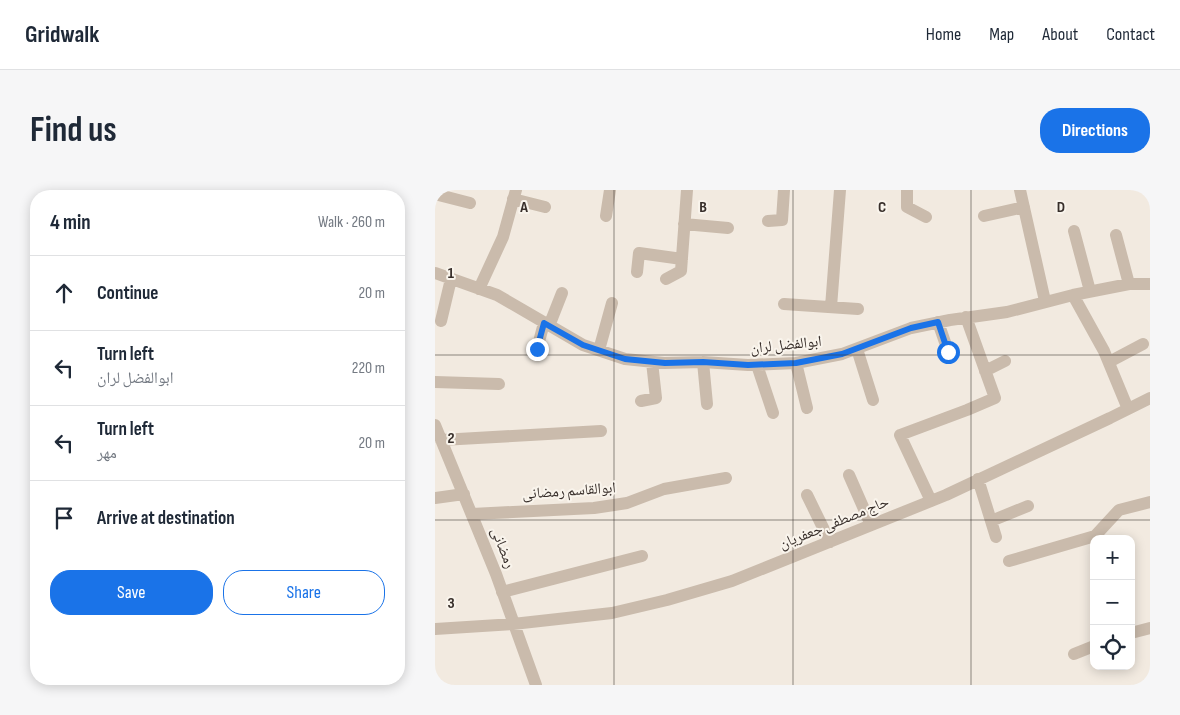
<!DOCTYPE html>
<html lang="en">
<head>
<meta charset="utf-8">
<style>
  :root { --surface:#fff; --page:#f6f6f7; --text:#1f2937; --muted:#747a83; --line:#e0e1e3; --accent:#1a73e8 }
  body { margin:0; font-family:"Sofia Sans Condensed","Noto Naskh Arabic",sans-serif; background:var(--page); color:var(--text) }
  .controls { position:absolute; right:15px; bottom:15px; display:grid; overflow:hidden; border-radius:10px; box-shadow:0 2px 12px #0003 }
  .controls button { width:45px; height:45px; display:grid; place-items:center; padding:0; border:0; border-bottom:1px solid var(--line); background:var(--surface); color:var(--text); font:25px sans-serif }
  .stop { position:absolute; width:15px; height:15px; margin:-11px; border:4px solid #1a73e8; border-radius:50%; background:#fff }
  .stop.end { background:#1a73e8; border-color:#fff; box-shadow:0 1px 5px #0008 }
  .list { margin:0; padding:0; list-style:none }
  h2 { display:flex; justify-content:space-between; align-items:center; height:65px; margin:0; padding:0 20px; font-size:21px }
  h2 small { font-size:16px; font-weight:400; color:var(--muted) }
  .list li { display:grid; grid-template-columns:32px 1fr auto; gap:15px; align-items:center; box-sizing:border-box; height:75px; padding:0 20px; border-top:1px solid var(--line) }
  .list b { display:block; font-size:19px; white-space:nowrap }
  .list p { margin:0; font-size:16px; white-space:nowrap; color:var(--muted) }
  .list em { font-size:16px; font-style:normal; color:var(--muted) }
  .actions { display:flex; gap:10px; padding:15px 20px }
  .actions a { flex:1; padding:11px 0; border:1px solid var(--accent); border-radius:20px; text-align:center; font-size:18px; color:var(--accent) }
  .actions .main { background:var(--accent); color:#fff }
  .icon { flex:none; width:28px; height:28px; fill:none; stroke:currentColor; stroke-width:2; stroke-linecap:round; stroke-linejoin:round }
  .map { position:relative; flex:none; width:715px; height:495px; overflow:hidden; border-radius:20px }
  header { display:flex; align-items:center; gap:30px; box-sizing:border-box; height:70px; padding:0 25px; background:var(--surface); border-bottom:1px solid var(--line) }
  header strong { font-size:24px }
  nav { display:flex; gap:28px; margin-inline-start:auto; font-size:18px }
  .intro { display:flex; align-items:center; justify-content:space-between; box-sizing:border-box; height:120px; padding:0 30px }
  h1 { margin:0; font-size:35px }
  .button { padding:12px 22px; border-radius:20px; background:var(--accent); color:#fff; font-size:18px; font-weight:700 }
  main { display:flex; gap:30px; padding:0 30px }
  aside { flex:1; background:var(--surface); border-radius:20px; box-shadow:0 2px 12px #0003 }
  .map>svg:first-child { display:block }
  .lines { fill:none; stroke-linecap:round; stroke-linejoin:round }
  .minor { stroke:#cabbac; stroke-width:12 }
  .route { stroke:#1a73e8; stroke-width:6 }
  .grid { fill:none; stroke:#382f2b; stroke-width:1; stroke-opacity:0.55 }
  .labels { text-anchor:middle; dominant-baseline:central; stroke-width:4; stroke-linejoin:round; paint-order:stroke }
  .street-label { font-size:15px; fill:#382f2b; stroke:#f9f4ec }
  .grid-label { font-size:16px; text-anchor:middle; font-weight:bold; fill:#382f2b; stroke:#f9f4ec; stroke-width:4; stroke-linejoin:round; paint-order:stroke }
</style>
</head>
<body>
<header>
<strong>Gridwalk</strong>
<nav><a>Home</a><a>Map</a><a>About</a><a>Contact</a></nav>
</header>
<div class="intro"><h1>Find us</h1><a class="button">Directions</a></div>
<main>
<aside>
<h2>4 min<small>Walk · 260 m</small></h2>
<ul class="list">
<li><svg class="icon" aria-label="ahead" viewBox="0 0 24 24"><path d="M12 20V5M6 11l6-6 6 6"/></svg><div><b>Continue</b></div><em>20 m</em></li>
<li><svg class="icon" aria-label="left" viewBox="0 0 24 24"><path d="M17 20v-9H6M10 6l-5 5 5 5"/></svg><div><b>Turn left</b><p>ابوالفضل لران</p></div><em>220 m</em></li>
<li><svg class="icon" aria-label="left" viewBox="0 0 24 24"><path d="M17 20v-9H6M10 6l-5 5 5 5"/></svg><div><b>Turn left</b><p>مهر</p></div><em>20 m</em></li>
<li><svg class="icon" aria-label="arrive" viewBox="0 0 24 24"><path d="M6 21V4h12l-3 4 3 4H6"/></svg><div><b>Arrive at destination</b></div></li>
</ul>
<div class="actions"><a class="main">Save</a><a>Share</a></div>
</aside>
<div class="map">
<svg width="715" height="495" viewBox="0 0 715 495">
  <rect width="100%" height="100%" fill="#f2eae0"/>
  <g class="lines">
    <path class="minor" d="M472,0V17L491,27
      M585,0L610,111
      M0,4L35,13
      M78,9L110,17
      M171,26L175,0
      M549,26L589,17
      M333,31L347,30L349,0
      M249,34L293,38
      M639,41L655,101
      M681,45L694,94
      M202,82L204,63L247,69
      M0,83L62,105L148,155L190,169L229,173L268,172L313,175L361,173L407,164L476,138L515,130L572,122L638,105L694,94H715
      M231,89L246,81L252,0
      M44,99L68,47L81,0
      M638,105L669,161L693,219
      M349,114L423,119
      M396,117L405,0
      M6,131L16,89
      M503,132L513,161
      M114,136L127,103
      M102,159L109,133
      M422,159L438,210
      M164,160L177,113
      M268,172L272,214
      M674,172L708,154
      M361,173L372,218
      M322,175L338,223
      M550,181L570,171
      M0,192L64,194
      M206,211L221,208L217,172
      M0,235L61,384L101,495
      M6,250L166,241
      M414,285L436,335
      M543,289L561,347
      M372,305L395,352
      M0,308L29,304
      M496,311L465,245L532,220L560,208L531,127
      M37,324L159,318L192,313L229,299L291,288
      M556,331L593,316
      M574,371L660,346L684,320L715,312
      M67,402L207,366
      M0,439L78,434L177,423L232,410L297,391L511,305L675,228L715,208
      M696,443L715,438
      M639,464L659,456"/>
  </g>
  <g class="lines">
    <path class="route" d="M102,159L109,133L148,155L190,169L230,173L268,172L313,175L361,173L407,164L476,138L503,132L513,162"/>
  </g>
  <path class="grid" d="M179,0V495M358,0V495M536,0V495M0,165H715M0,330H715"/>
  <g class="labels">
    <g class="street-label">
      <text transform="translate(351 155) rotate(-6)">ابوالفضل لران</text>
      <text transform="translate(134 301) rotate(-4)">ابوالقاسم رمضانی</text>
      <text transform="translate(399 333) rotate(-22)">حاج مصطفی جعفریان</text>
      <text transform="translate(68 358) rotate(69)">رمضانی</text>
    </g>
  </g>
  <g class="grid-label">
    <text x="89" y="22">A</text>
    <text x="268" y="22">B</text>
    <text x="447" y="22">C</text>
    <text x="626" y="22">D</text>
    <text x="16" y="88">1</text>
    <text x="16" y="253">2</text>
    <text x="16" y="418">3</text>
  </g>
</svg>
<div class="controls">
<button>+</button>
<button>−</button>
<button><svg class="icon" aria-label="locate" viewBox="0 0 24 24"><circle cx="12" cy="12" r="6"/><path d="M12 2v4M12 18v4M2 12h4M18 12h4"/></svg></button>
</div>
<div class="stop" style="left:513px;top:162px"></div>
<div class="stop end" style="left:102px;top:159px"></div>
</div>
</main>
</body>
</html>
